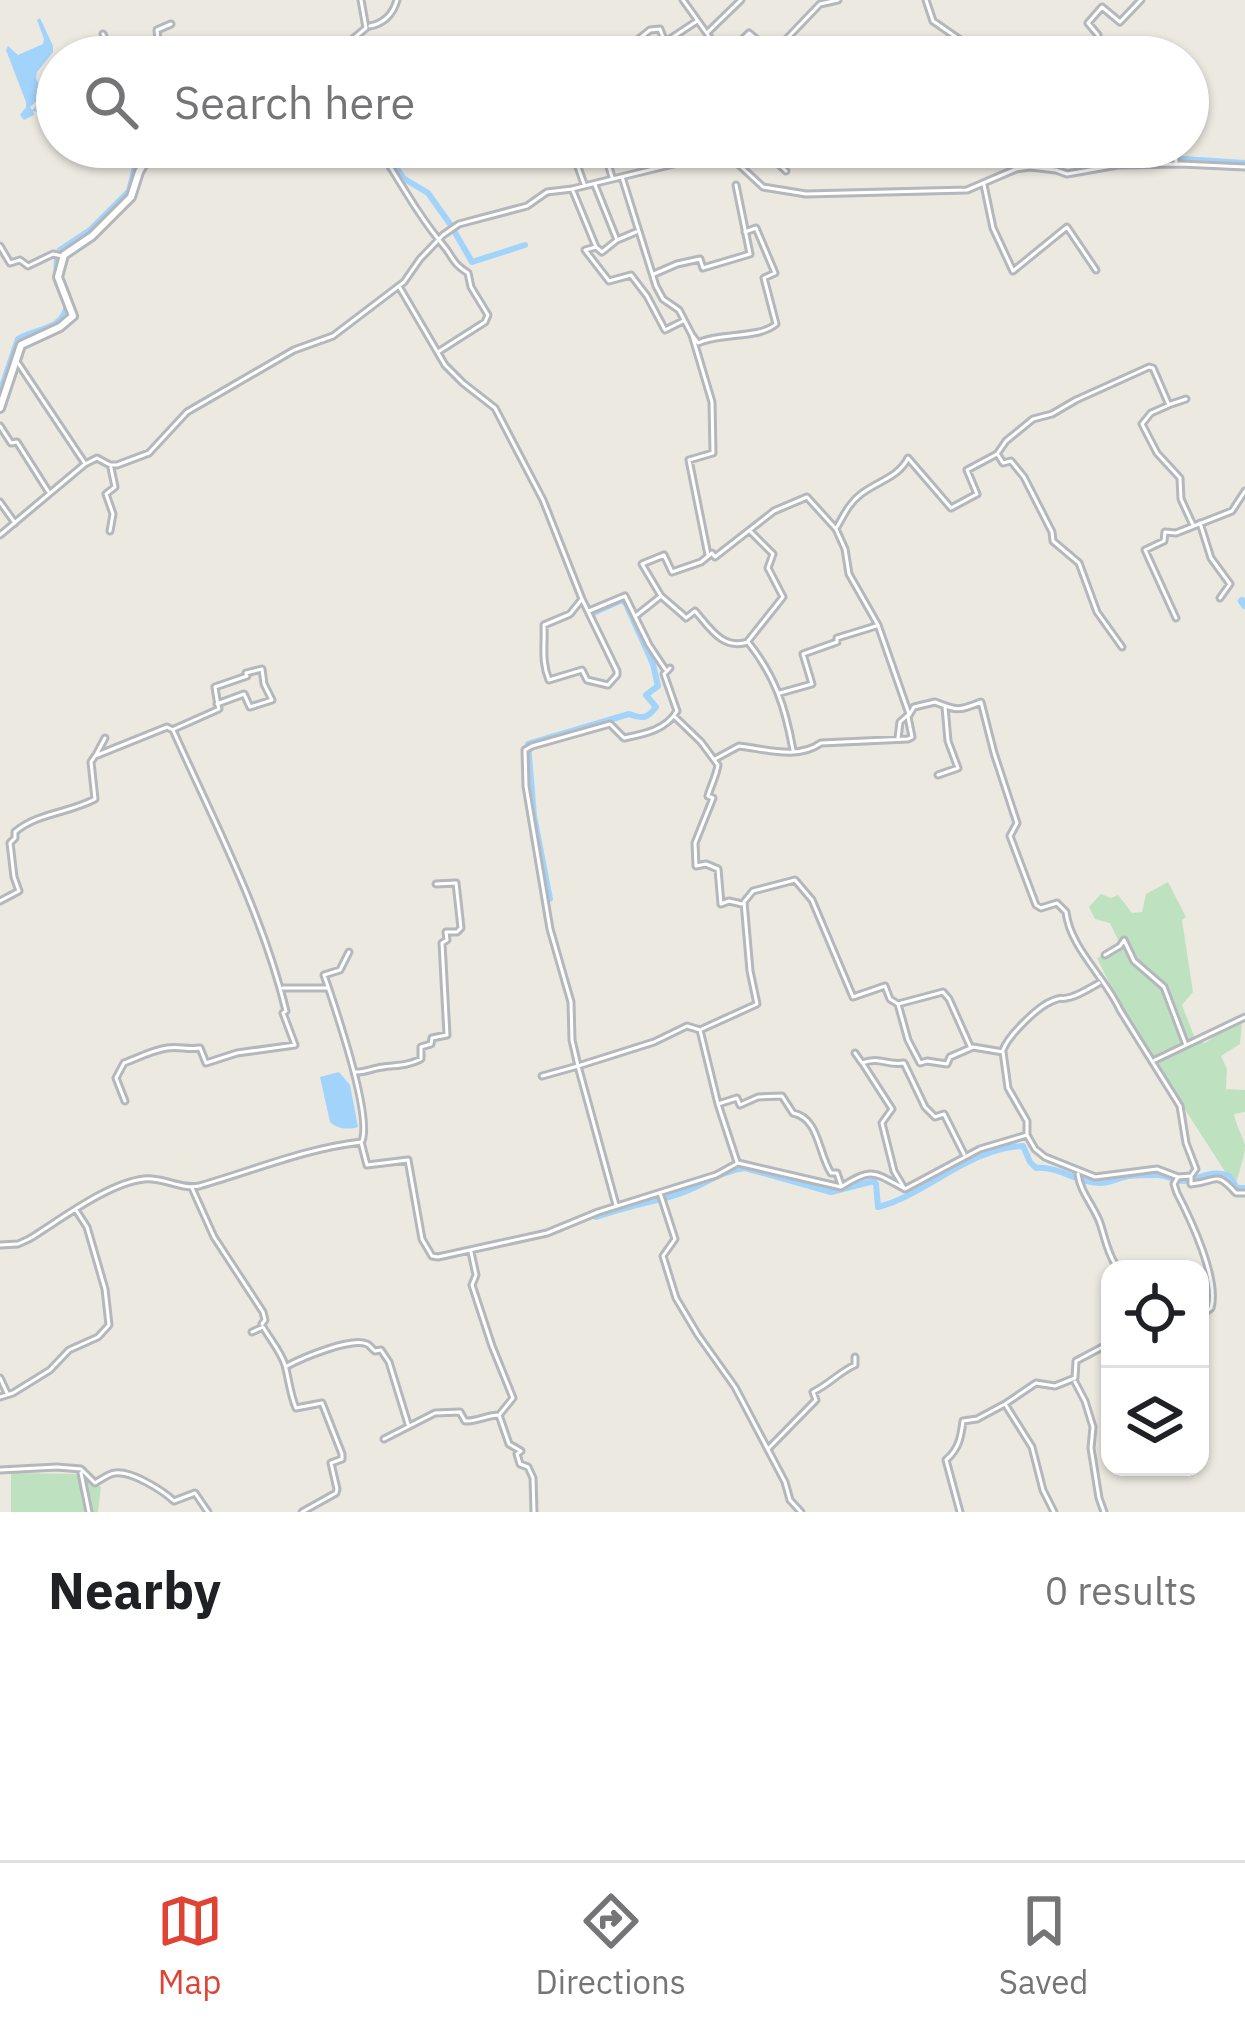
<!DOCTYPE html>
<html lang="en">
<head>
<meta charset="utf-8">
<style>
  :root { --surface:#fff; --page:#f2f2f2; --text:#202124; --muted:#757577; --line:#e0e0e0; --accent:#df4333 }
  body { margin:0; font-family:"IBM Plex Sans",sans-serif; background:var(--page); color:var(--text) }
  .controls { position:absolute; right:36px; bottom:36px; display:grid; overflow:hidden; border-radius:24px; box-shadow:0 3px 9px #0004 }
  .controls button { width:108px; height:108px; display:grid; place-items:center; padding:0; border:0; border-bottom:3px solid var(--line); background:var(--surface); color:var(--text); font:60px sans-serif }
  .list { margin:0; padding:0; list-style:none }
  h2 { display:flex; justify-content:space-between; align-items:center; height:156px; margin:0; padding:0 48px; font-size:51px }
  h2 small { font-size:39px; font-weight:400; color:var(--muted) }
  .icon { flex:none; width:66px; height:66px; fill:none; stroke:currentColor; stroke-width:2; stroke-linecap:round; stroke-linejoin:round }
  .map { position:relative; flex:none; width:1245px; height:1512px; overflow:hidden }
  .search { position:absolute; background:var(--surface); box-shadow:0 3px 9px #0004; left:36px; right:36px; top:36px; height:132px; display:flex; align-items:center; gap:30px; box-sizing:border-box; padding:0 42px; border-radius:66px; color:var(--muted); font-size:45px }
  .sheet { height:348px; background:var(--surface) }
  nav { display:flex; justify-content:space-around; align-items:center; box-sizing:border-box; height:168px; border-top:3px solid var(--line); background:var(--surface); font-size:33px; color:var(--muted) }
  nav a { display:grid; justify-items:center; gap:6px }
  nav .on { color:var(--accent) }
  .map>svg:first-child { display:block }
  .green { fill:#bee2bf }
  .water { fill:#a2d3fa }
  .lines { fill:none; stroke-linecap:round; stroke-linejoin:round }
  .canal { stroke:#a2d3fa; stroke-width:6 }
  .river { stroke:#a2d3fa; stroke-width:8 }
  .street-casing { stroke:#b4b7bb; stroke-width:9 }
  .secondary-casing { stroke:#b3b6bb; stroke-width:12 }
  .street { stroke:#fff; stroke-width:3 }
  .secondary { stroke:#fff; stroke-width:6 }
</style>
</head>
<body>
<div class="map">
<svg width="1245" height="1512" viewBox="0 0 1245 1512">
  <rect width="100%" height="100%" fill="#ece9e1"/>
  <path class="green" d="M1168,882L1186,917L1182,920L1193,992L1182,1005L1196,1041L1205,1043L1226,1028L1242,1023L1240,1044L1221,1056L1227,1069L1226,1089L1245,1090V1112L1234,1114C1236,1126 1242,1134 1245,1145C1245,1158 1238,1174 1235,1187L1128,1021L1097,958L1121,946L1110,923L1095,919L1089,907L1101,894L1111,898L1118,895L1132,913L1142,912L1146,894Z
    M11,1473L83,1474L101,1487L98,1512H11Z"/>
  <path class="water" d="M40,18L53,46V52L37,72L36,78L43,95L30,107L32,110L44,100L47,107L38,112L33,111L34,115L24,120L20,115L26,107V102L6,50L8,46L18,55L43,44L44,39L37,20Z
    M339,1072L350,1085L358,1127C349,1130 337,1129 330,1122L320,1077Z"/>
  <g class="lines">
    <path class="canal" d="M343,57L349,48
      M383,147L403,178L428,193L450,224
      M1170,147L1175,159
      M1048,166L1183,159L1245,163
      M453,229L472,262L525,245
      M60,250L90,230L129,191L135,167L148,147
      M57,256L56,280L61,292
      M0,392L18,339C37,328 64,330 67,304
      M550,899L534,816L528,744L629,714C643,719 647,719 656,707L646,695L658,686L653,664L626,604L622,600L593,613
      M596,1217C621,1208 646,1203 672,1196C697,1190 719,1171 745,1168L831,1192L874,1181L876,1184L878,1207C926,1195 970,1147 1023,1146L1030,1162L1036,1168C1059,1166 1077,1183 1100,1183C1111,1183 1117,1178 1128,1176C1137,1175 1147,1175 1157,1175C1167,1175 1174,1181 1184,1181C1200,1179 1211,1169 1229,1176L1237,1188H1245"/>
    <path class="river" d="M1242,601L1245,605"/>
    <defs>
      <path id="street" d="M683,0L723,56
        M926,0L933,21L985,57
        M370,26C385,23 393,14 397,0
        M708,32L741,0
        M103,34L113,57
        M1098,35L1088,23L1102,7L1120,22L1141,0
        M145,45L158,40L157,30L171,24
        M124,57L145,45L149,57
        M340,57L342,48L366,28L361,0
        M616,57L650,30L660,29L664,40L667,41L697,21
        M724,57L749,33L773,53L820,4L838,0
        M378,147C399,180 418,215 443,245C454,258 451,262 468,273L471,287L488,315L485,322L438,352
        M571,147L584,184
        M603,147L612,177
        M761,147L786,171
        M1172,147L1176,155V162
        M735,161L738,154L736,147
        M622,177L656,286L663,299L679,310L692,335L712,402L713,453L689,460L708,555
        M595,185L617,240L636,232
        M984,185L993,228L1013,271L1067,227L1096,270
        M573,191L596,247L602,252L617,240
        M0,246L10,263L20,260L28,266L53,254L62,256
        M596,247L585,250L609,281L631,275L647,296L665,330L683,321
        M654,274L677,264L700,259L703,268L750,254L736,185
        M400,288L445,365L463,383L495,408L543,500L582,599L617,671V675L608,685L587,680L582,670L549,680C541,661 545,645 544,625L570,614L582,599
        M693,336L698,343C721,332 759,339 776,324L764,278L775,273L756,228L745,232
        M16,360L84,462
        M1171,404L1186,399
        M0,426L11,443L17,442L48,491
        M998,455L1003,463L1011,461L1024,477L1052,532L1053,541L1079,563L1097,612L1122,647
        M0,502L15,523
        M1200,523L1211,558L1230,584L1220,598
        M837,527C844,515 849,503 861,494C878,481 899,477 908,458L951,508L977,494L967,470L997,454L1006,441L1033,419L1052,414L1076,400L1149,367L1153,368L1169,405L1151,413L1142,424L1157,453L1180,478L1181,499L1193,525
        M110,531L113,514L106,494L115,487L111,468
        M0,535L85,464L97,458L110,465H117L149,453L187,412L294,350L333,336L404,282L420,259L443,235L459,224L527,206L547,192L572,189L682,162L729,159L736,162L763,187L806,194L967,190L1016,169L1030,167L1056,170L1067,174L1118,165L1181,164L1245,167
        M589,611L625,596L649,645L665,669
        M637,615L661,596
        M1176,618L1145,550L1164,541L1165,532L1176,533L1232,511L1245,491
        M748,641L783,597L768,568L773,554L751,532
        M670,668L664,674L677,711C666,730 644,734 624,738L610,724L532,746L525,750L526,786L550,929L571,1002L572,1040L578,1066L654,1042L687,1026L700,1030L718,1104L737,1162
        M780,693L812,684L803,654L837,642V638L876,626
        M674,716L701,742L718,765C716,777 711,785 708,796L713,798L695,843L696,866L706,864L718,869L721,904L729,901L742,904
        M174,729L219,709C217,701 216,694 215,687L247,676L246,673L262,669L264,684L272,700L250,707L244,694L217,704
        M793,750C785,706 775,676 748,642C722,650 710,628 695,611L686,618L683,615L661,596L642,564L664,555L672,572L701,562L712,553L715,557L774,511L807,497L836,529L845,549L849,574L878,625L909,714L900,722L898,738
        M96,755L105,738
        M938,775L958,768L948,741L945,707
        M0,901L19,891L14,877L10,843L15,838V832C37,813 69,813 95,799L91,762L95,756L167,727L173,730C214,822 262,912 286,1011L283,1013L295,1045L237,1053L206,1063L200,1048C187,1050 179,1046 167,1048C153,1050 137,1058 124,1063L116,1078L125,1101
        M349,952L340,970L324,975C335,1007 372,1114 362,1141
        M1105,955L1120,946L1124,940L1134,961L1164,987L1186,1045
        M283,988H327
        M898,1004L943,992L949,999L970,1046
        M702,1029L757,1004L750,971L744,902L753,891L795,880L812,900L853,997L885,986L890,999L898,1004L908,1040L920,1063L927,1061L947,1064L950,1057L973,1047L1003,1052L1008,1088L1027,1121V1135
        M1003,1050C1008,1036 1037,1007 1052,1001C1067,995 1056,1001 1071,997C1081,994 1090,988 1099,983
        M855,1053L862,1063C881,1056 886,1066 904,1063L925,1107L935,1117L944,1114L964,1154
        M1155,1060L1245,1017
        M863,1064L892,1109L882,1123L894,1171L904,1188
        M354,1072C365,1073 372,1068 383,1067C397,1065 407,1066 421,1059V1047L431,1044L432,1038L447,1035L442,943L447,940L446,932H457L461,928L456,883L436,884
        M542,1076L578,1066L616,1205
        M718,1104L737,1098L740,1105L758,1097L782,1096L793,1113C819,1118 818,1153 831,1173H837L841,1185
        M1078,1174C1080,1192 1094,1206 1100,1223C1105,1238 1107,1251 1115,1264
        M1178,1177L1174,1184L1177,1193C1191,1220 1219,1279 1211,1308L1200,1316
        M1191,1177V1184C1218,1182 1214,1169 1236,1193H1245
        M192,1188L214,1237L263,1312L265,1320L262,1324
        M660,1193L675,1239L663,1256L676,1298L698,1335L735,1387L785,1482L790,1500L801,1512
        M0,1245L18,1244L29,1239C60,1220 108,1183 144,1179C163,1177 182,1190 199,1186C255,1170 303,1149 361,1142L367,1165L408,1160L422,1239L432,1256L438,1257L547,1233L598,1212L716,1175L738,1163L841,1187C872,1167 874,1172 905,1189L980,1149L1027,1135L1035,1149L1045,1157L1095,1177L1157,1169L1178,1177L1191,1176L1196,1169L1186,1143L1180,1106L1120,1010C1106,978 1070,948 1066,912L1057,903L1041,908L1036,905L1010,836L1017,823L994,753L981,702C959,711 957,711 935,702L914,707L908,717L912,737L908,739L821,743C797,760 766,749 739,746L715,759
        M471,1252L476,1275L472,1285L492,1346L513,1398L500,1414
        M252,1332L263,1327C270,1339 281,1352 285,1365C289,1380 290,1394 296,1408L322,1403L342,1454V1459L331,1463L337,1489L336,1493L302,1512
        M287,1366C302,1358 351,1337 367,1344C370,1345 372,1349 375,1351L381,1350L389,1362L408,1424
        M0,1378L7,1393
        M1075,1382L1085,1401L1093,1427L1091,1448L1099,1498L1104,1512
        M0,1397L13,1393L50,1370L69,1350L98,1337L109,1325L105,1289L87,1227L76,1210
        M384,1439L435,1413L460,1412L465,1421C476,1422 487,1415 499,1415L509,1444L521,1451L517,1454L520,1464L528,1467L533,1478L534,1512
        M768,1449L816,1400L813,1392C830,1384 839,1372 855,1365V1357
        M0,1470L57,1467L81,1469L95,1483C100,1480 110,1473 115,1473C132,1471 162,1490 174,1501L195,1493L208,1512
        M81,1473L89,1512
        M960,1512L946,1460C959,1449 961,1437 963,1421L977,1419L1003,1405
        M1054,1512L1043,1490L1032,1447L1005,1404L1036,1383L1055,1386L1075,1378L1076,1361L1110,1343"/>
      <path id="secondary" d="M0,408L21,345L60,327L73,316L58,277L64,255L92,236L131,197L139,172L153,147"/>
    </defs>
    <use href="#street" class="street-casing"/>
    <use href="#secondary" class="secondary-casing"/>
    <use href="#street" class="street"/>
    <use href="#secondary" class="secondary"/>
  </g>
</svg>
<div class="controls">
<button><svg class="icon" aria-label="locate" viewBox="0 0 24 24"><circle cx="12" cy="12" r="6"/><path d="M12 2v4M12 18v4M2 12h4M18 12h4"/></svg></button>
<button><svg class="icon" aria-label="layers" viewBox="0 0 24 24"><path d="M12 4l9 5-9 5-9-5zM3 14l9 5 9-5"/></svg></button>
</div>
<div class="search"><svg class="icon" aria-label="search" viewBox="0 0 24 24"><circle cx="10" cy="10" r="6"/><path d="M15 15l6 6"/></svg>Search here</div>
</div>
<section class="sheet">
<h2>Nearby<small>0 results</small></h2>
<ul class="list">
</ul>
</section>
<nav>
<a class="on"><svg class="icon" aria-label="map" viewBox="0 0 24 24"><path d="M3 6l6-2 6 2 6-2v14l-6 2-6-2-6 2zM9 4v14M15 6v14"/></svg>Map</a>
<a><svg class="icon" aria-label="directions" viewBox="0 0 24 24"><path d="M12 3l9 9-9 9-9-9zM9 14v-3h6M13 9l2 2-2 2"/></svg>Directions</a>
<a><svg class="icon" aria-label="saved" viewBox="0 0 24 24"><path d="M7 4h10v16l-5-4-5 4z"/></svg>Saved</a>
</nav>
</body>
</html>
